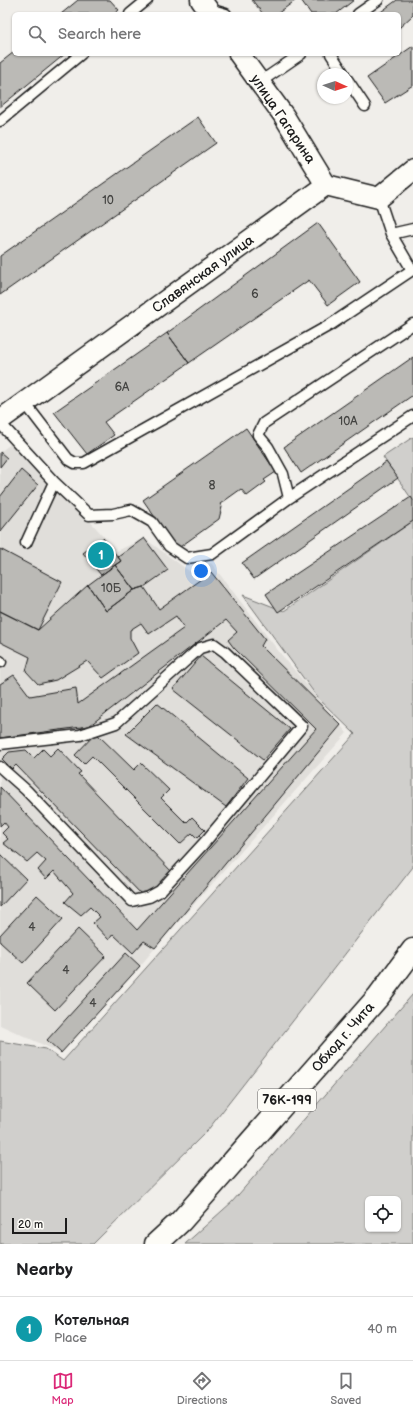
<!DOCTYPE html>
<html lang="en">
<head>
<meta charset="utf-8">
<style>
  :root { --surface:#fff; --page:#f6f6f6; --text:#202124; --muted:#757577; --line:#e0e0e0; --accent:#db2777 }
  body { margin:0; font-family:"Balsamiq Sans",sans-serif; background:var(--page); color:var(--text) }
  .controls { position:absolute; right:12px; bottom:12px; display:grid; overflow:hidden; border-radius:6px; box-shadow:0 1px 3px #0004 }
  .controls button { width:36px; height:36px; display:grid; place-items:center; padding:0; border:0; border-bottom:1px solid var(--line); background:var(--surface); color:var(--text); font:20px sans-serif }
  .compass { position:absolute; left:317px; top:68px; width:36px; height:36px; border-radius:50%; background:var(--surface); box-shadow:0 1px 3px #0004; rotate:93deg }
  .scale { position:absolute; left:12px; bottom:10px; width:55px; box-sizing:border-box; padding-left:4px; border:2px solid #1c1c1c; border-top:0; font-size:11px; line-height:14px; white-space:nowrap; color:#1c1c1c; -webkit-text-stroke:3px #fdfcf7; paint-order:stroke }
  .you { position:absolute; left:201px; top:571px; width:14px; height:14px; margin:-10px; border:3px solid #fff; border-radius:50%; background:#1a73e8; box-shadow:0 0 0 6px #1a73e833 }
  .badge { display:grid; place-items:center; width:26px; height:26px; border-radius:50%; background:var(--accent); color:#fff; font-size:13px; font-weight:700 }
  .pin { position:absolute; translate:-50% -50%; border:2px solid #fff; box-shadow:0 1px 4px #0006 }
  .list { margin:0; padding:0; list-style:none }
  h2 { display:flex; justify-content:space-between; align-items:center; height:52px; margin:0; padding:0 16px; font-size:17px }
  h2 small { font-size:13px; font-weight:400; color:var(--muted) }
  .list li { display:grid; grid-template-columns:26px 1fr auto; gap:12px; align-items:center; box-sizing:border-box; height:64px; padding:0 16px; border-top:1px solid var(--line) }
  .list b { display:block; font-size:15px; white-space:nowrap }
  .list p { margin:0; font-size:13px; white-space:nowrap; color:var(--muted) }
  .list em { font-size:13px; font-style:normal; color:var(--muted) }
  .icon { flex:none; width:22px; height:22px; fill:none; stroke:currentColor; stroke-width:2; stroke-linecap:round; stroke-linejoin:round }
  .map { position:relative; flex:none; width:413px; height:1244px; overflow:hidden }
  .search { position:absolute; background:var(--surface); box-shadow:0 1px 3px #0004; left:12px; right:12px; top:12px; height:44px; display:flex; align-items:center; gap:10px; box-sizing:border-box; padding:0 14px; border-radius:6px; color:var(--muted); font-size:15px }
  .sheet { height:116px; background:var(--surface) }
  nav { display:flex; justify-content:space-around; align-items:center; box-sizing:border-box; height:56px; border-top:1px solid var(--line); background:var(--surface); font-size:11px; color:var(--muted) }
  nav a { display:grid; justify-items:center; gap:2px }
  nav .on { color:var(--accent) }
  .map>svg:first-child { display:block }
  .built { fill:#e0deda }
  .green { fill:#d0cfcc; stroke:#767674; fill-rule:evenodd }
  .building { fill:#bbbab6; stroke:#1c1c1c }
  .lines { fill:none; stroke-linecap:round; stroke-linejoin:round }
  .service-casing { stroke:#1c1c1c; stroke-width:13 }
  .minor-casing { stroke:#1c1c1c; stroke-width:23 }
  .trunk-casing { stroke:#1c1c1c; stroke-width:25 }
  .service { stroke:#fdfcf7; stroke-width:10 }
  .minor { stroke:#fdfcf7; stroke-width:20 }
  .trunk { stroke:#fdfcf7; stroke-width:22 }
  .labels { text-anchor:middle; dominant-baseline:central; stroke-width:4; stroke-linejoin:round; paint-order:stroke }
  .number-label { font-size:12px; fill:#444442 }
  .shield { fill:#fdfcf7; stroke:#605f5e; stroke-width:1 }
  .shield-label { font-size:13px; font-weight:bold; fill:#1c1c1c }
  .street-label { font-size:14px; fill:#1c1c1c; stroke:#fdfcf7 }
</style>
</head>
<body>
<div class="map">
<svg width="413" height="1244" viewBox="0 0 413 1244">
  <rect width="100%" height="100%" fill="#f0eeea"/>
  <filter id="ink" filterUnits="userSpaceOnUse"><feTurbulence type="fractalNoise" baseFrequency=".025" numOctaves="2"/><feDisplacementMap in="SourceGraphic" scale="8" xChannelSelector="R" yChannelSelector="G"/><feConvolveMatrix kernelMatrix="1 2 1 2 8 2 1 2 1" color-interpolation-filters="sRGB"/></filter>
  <g filter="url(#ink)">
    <path class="built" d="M16,440L117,551L144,538L189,571L211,563L280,653L347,733L155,948L140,966L61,1053L0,1025V452Z"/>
    <path class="green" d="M413,437V501L383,457Z
      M413,521V867L207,1131L93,1244H0V1041L46,1049L63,1061L355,734L318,698L243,595L284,611Z
      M413,994V1244H185L232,1202ZM368,1199H398V1229H368Z"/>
    <path class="building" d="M78,0H110L119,10L114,14H61Z
      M252,0H296L277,14H263Z
      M301,0H354L336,14H311Z
      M397,0H413V15L399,28V14H378Z
      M413,46V85L385,103L367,78Z
      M14,52V54H65L0,107V63Z
      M198,117L216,143L0,295V256Z
      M318,223L360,282L328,305L309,280L189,363L167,333Z
      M167,333L189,363L104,422L114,435L87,454L54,412Z
      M413,357V395L301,473L284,447Z
      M246,428L276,472L264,480L266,482L247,496L241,489L220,504L222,507L219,519L177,549L143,500Z
      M0,452L7,458L0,467Z
      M386,462L398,478L254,579L242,563Z
      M21,470L38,485L0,532V497Z
      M411,497L413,500V521L278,612L266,594Z
      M103,538L121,561L101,575L83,553Z
      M144,538L168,570L144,587L134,590L115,565L121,561L118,557Z
      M0,549L62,582L38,630L0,611Z
      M115,565L134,590L106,611L88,585Z
      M211,572L265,639L261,646L341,725L155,948L144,941L133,953L113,934L109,940L93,923L100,917L90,907L81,915L65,902L73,893L54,871L46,879L38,870L46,861L37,853L27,862L3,843L8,839L2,833L8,827L4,822L0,826V787L137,930L316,729L234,648L228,640L237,632L226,620L89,726L0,738V684L14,675L30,696L76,688L78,704L184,628L176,616L149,634L141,623L130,630V638L138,653L103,678L87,661L56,680L38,684L26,671L30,657L0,642V611L38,630L88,585L106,611L134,590L144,587L159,609Z
      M201,656L290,729L263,760L173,689Z
      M157,703L248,778L226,807L126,734Z
      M96,733L134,770L141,763L169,790L161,798L186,823L192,817L205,830L197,838L192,833L180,844L92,756L84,764L75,755Z
      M58,748L81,772L78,774L172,872L145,898L16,765L12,769L2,759L9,752L26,750L34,758L43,749L50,756Z
      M0,854L26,879L0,907Z
      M37,895L63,919L23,963L0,942V935Z
      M78,929L106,956L55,1010L27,983Z
      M126,953L140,966L61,1053L47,1040Z"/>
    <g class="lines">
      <defs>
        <path id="service" d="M209,9L226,14
          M130,14L147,0
          M358,14L378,0
          M331,54L344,74
          M347,79L365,106
          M260,82L301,54
          M0,121L81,54
          M391,234L413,229
          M25,403L68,459L75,463H84L330,325L412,270L391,234L379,198
          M0,423L54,482L89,515L113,514L131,510L152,522L169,546L187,558L212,554L289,498L413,416
          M289,498L283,474L268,447L258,435L264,423L413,324
          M26,543L54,482
          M0,661L1,662
          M0,744L80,735L116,723L200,648L214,644L225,652L302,726L205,842L160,891L149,897L132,901L26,790L0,767"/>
        <path id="minor" d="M201,0L211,14
          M239,54L284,116L326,185
          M0,420L326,185L379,198L413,170"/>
        <path id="trunk" d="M156,1244L181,1221L378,997L413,950"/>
      </defs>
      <use href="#service" class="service-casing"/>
      <use href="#minor" class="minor-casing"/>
      <use href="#trunk" class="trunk-casing"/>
      <use href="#service" class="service"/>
      <use href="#minor" class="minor"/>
      <use href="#trunk" class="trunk"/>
    </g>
  </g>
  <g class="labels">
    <g class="number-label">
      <text x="108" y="200">10</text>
      <text x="255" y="294">6</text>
      <text x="122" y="387">6А</text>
      <text x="348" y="421">10А</text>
      <text x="212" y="485">8</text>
      <text x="111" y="588">10Б</text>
      <text x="32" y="927">4</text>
      <text x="66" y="970">4</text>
      <text x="93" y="1003">4</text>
    </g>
    <rect class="shield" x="258" y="1089" width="58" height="22" rx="3"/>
    <g class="shield-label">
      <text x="287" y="1100">76К-199</text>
    </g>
    <g class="street-label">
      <text transform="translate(283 119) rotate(56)">улица Гагарина</text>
      <text transform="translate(203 274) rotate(-36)">Славянская улица</text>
      <text transform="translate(343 1037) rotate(-49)">Обход г. Чита</text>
    </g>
  </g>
</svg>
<div class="controls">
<button><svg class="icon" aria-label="locate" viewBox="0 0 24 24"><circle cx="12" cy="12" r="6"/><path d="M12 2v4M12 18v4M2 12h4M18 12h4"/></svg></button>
</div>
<svg class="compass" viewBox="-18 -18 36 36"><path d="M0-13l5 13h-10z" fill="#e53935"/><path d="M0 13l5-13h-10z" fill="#757577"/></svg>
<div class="scale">20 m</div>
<div class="you"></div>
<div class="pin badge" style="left:101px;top:555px;background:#0f9aa8">1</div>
<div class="search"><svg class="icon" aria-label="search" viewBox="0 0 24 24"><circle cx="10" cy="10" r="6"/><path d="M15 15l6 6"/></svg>Search here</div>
</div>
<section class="sheet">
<h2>Nearby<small></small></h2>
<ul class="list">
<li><span class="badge" style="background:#0f9aa8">1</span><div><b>Котельная</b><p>Place</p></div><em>40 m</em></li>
</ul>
</section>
<nav>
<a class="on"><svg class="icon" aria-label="map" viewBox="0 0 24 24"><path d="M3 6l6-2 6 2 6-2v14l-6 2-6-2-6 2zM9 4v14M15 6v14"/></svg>Map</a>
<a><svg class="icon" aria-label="directions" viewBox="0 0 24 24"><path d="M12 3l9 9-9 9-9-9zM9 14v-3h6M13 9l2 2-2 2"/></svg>Directions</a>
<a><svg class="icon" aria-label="saved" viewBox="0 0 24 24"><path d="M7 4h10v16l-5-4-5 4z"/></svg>Saved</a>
</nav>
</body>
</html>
